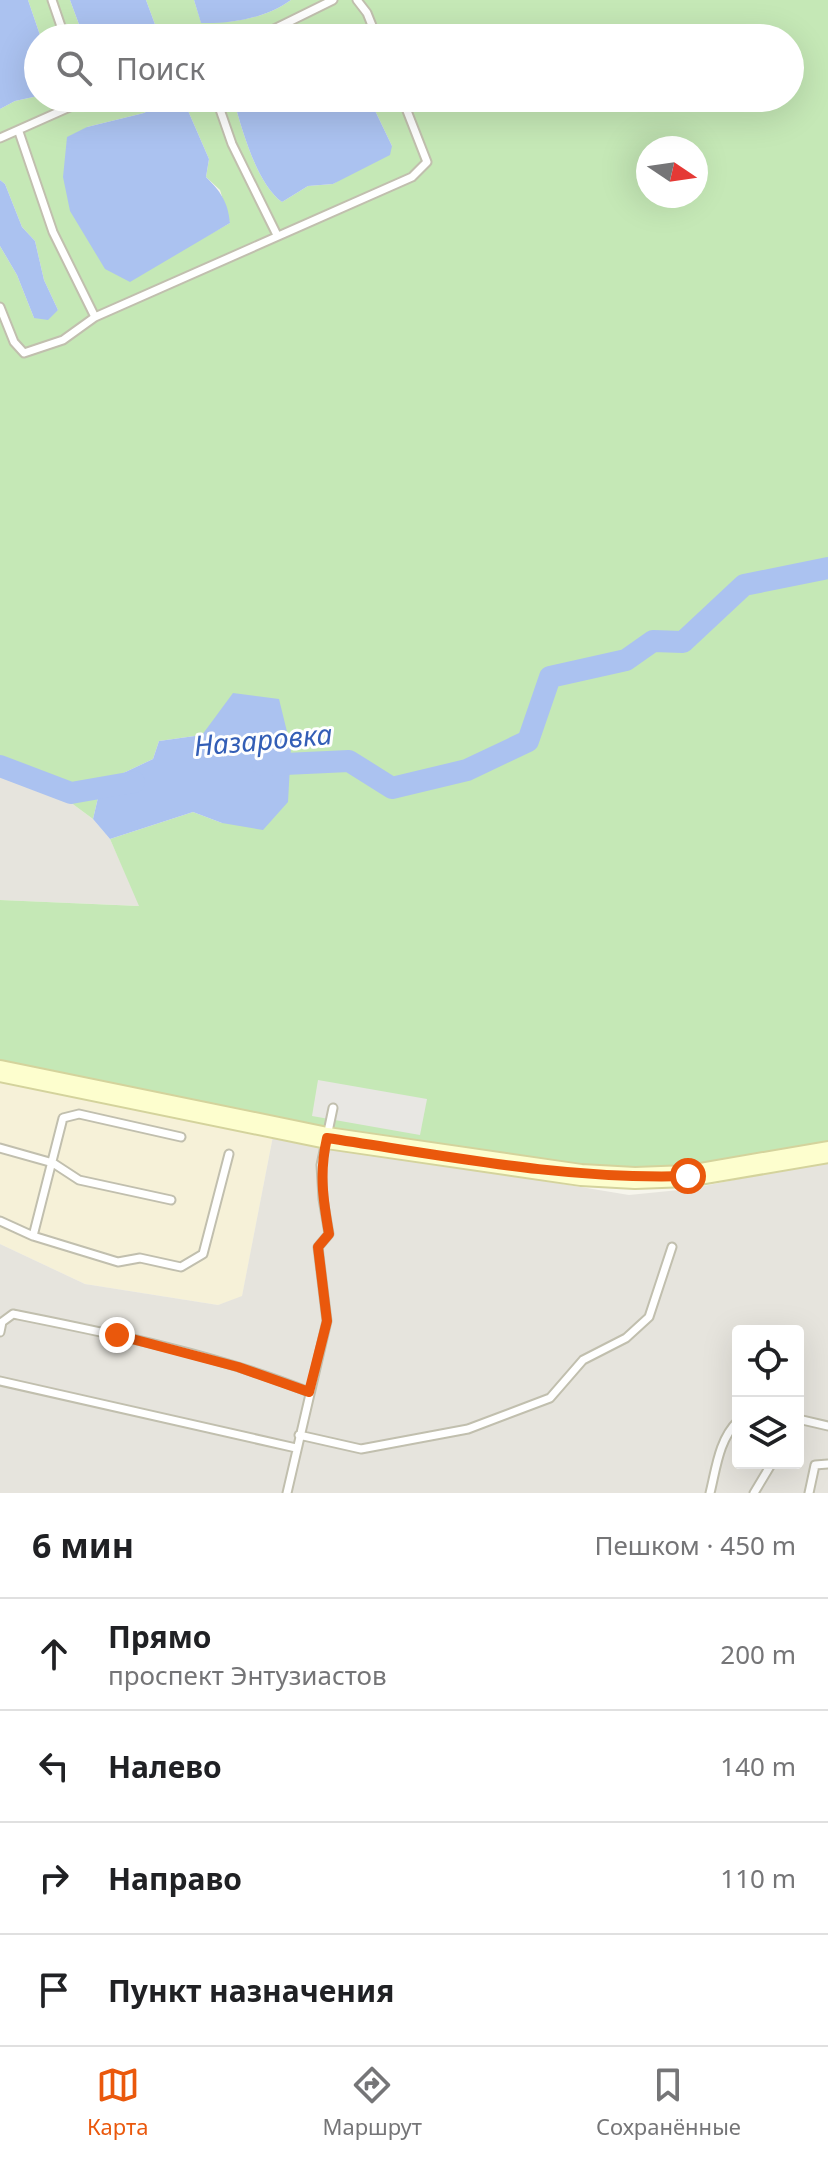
<!DOCTYPE html>
<html lang="ru">
<head>
<meta charset="utf-8">
<style>
  :root { --surface:#fff; --page:#f6f6f6; --text:#202124; --muted:#757577; --line:#e0e0e0; --accent:#ea580c }
  body { margin:0; font-family:"Noto Sans",sans-serif; background:var(--page); color:var(--text) }
  .controls { position:absolute; right:24px; bottom:24px; display:grid; overflow:hidden; border-radius:8px; box-shadow:0 8px 32px #0002 }
  .controls button { width:72px; height:72px; display:grid; place-items:center; padding:0; border:0; border-bottom:2px solid var(--line); background:var(--surface); color:var(--text); font:40px sans-serif }
  .compass { position:absolute; left:636px; top:136px; width:72px; height:72px; border-radius:50%; background:var(--surface); box-shadow:0 8px 32px #0002; rotate:103deg }
  .stop { position:absolute; width:24px; height:24px; margin:-18px; border:6px solid #ea580c; border-radius:50%; background:#fff }
  .stop.end { background:#ea580c; border-color:#fff; box-shadow:0 2px 8px #0008 }
  .list { margin:0; padding:0; list-style:none }
  h2 { display:flex; justify-content:space-between; align-items:center; height:104px; margin:0; padding:0 32px; font-size:34px }
  h2 small { font-size:26px; font-weight:400; color:var(--muted) }
  .list li { display:grid; grid-template-columns:52px 1fr auto; gap:24px; align-items:center; box-sizing:border-box; height:112px; padding:0 32px; border-top:2px solid var(--line) }
  .list b { display:block; font-size:30px; white-space:nowrap }
  .list p { margin:0; font-size:26px; white-space:nowrap; color:var(--muted) }
  .list em { font-size:26px; font-style:normal; color:var(--muted) }
  .icon { flex:none; width:44px; height:44px; fill:none; stroke:currentColor; stroke-width:2; stroke-linecap:round; stroke-linejoin:round }
  .map { position:relative; flex:none; width:828px; height:1493px; overflow:hidden }
  .search { position:absolute; background:var(--surface); box-shadow:0 8px 32px #0002; left:24px; right:24px; top:24px; height:88px; display:flex; align-items:center; gap:20px; box-sizing:border-box; padding:0 28px; border-radius:44px; color:var(--muted); font-size:30px }
  .sheet { height:552px; background:var(--surface) }
  nav { display:flex; justify-content:space-around; align-items:center; box-sizing:border-box; height:112px; border-top:2px solid var(--line); background:var(--surface); font-size:22px; color:var(--muted) }
  nav a { display:grid; justify-items:center; gap:4px }
  nav .on { color:var(--accent) }
  .map>svg:first-child { display:block }
  .commercial { fill:#f6f1d8 }
  .industrial { fill:#e6e4dd; fill-rule:evenodd }
  .green { fill:#c5e8b6; fill-rule:evenodd }
  .parking { fill:#e8e7e3 }
  .water { fill:#abc2f0 }
  .lines { fill:none; stroke-linecap:round; stroke-linejoin:round }
  .river { stroke:#abc2f0; stroke-width:22 }
  .lane-casing { stroke:#c1bfae; stroke-width:11 }
  .secondary-casing { stroke:#d4d39c; stroke-width:24 }
  .lane { stroke:#fff; stroke-width:7 }
  .secondary { stroke:#fdfece; stroke-width:20 }
  .route { stroke:#ea580c; stroke-width:10 }
  .labels { text-anchor:middle; dominant-baseline:central; stroke-width:6; stroke-linejoin:round; paint-order:stroke }
  .water-label { font-size:28px; font-style:italic; fill:#335eb6; stroke:#fff }
</style>
</head>
<body>
<div class="map">
<svg width="828" height="1493" viewBox="0 0 828 1493">
  <rect width="100%" height="100%" fill="#f6f5ec"/>
  <path class="commercial" d="M0,1078L273,1136L242,1297L218,1305L85,1284L0,1244Z"/>
  <path class="industrial" d="M0,777L70,802L93,819L110,839L140,906L0,900Z
    M273,1136L629,1195L689,1189L828,1161V1493H0V1244L85,1284L218,1305L242,1296ZM738,1331H798V1463H738Z"/>
  <path class="green" d="M28,0H70L84,38H41Z
    M146,0H194L201,22C232,24 266,18 291,0H828V1145L686,1170L634,1172L324,1130L0,1063V900L139,906L110,839L193,812L222,823L202,735L159,741L153,759L117,776L100,789L93,819L70,802L0,777V246L17,275L34,318L58,310L44,280L35,241L22,227L5,184L0,180V109L15,101L38,96V98H171L144,113L87,127L187,247L230,223L220,190L206,177L209,159L186,106L180,98H233C242,129 256,183 282,202L308,186L333,184L392,146L369,98H790V38H355V30L324,38H160ZM648,148H696V196H648Z"/>
  <path class="parking" d="M318,1080L427,1099L420,1135L312,1116Z"/>
  <path class="water" d="M0,0H28L41,38H38V96L15,101L0,109Z
    M70,0H146L160,38H84Z
    M194,0H291C266,18 232,24 201,23Z
    M171,98H180L186,106L209,159L206,177C221,192 228,202 230,223L130,282L105,269L70,211L63,177L67,137L87,127L144,113Z
    M233,98H369L392,146L390,155L333,184L308,186L282,202C256,183 242,129 233,98Z
    M0,180L5,184L22,227L35,241L44,280L58,310L48,320L34,318L17,275L0,246Z
    M233,693L279,699L291,748L288,802L263,830L222,823L193,812L110,839L93,819L100,789L117,776L153,759L159,741L202,735Z"/>
  <g class="lines">
    <path class="river" d="M263,765L349,761L392,788L467,770L528,741L550,677L626,660L653,641L683,642L744,585L828,568
      M0,766L71,793L134,782"/>
    <defs>
      <path id="lane" d="M52,0L65,38
        M357,0L367,13L377,38
        M190,34L199,38
        M256,38L333,0
        M216,98L232,144L277,235
        M19,132L53,232L95,317
        M0,138L90,98
        M0,307L14,342L24,353L63,340L95,317L412,177L427,162L402,98
        M0,1148L53,1163L79,1180L171,1200
        M0,1221L33,1236L118,1262L140,1258L181,1267L203,1254L229,1154
        M33,1236L63,1118L79,1114L181,1137
        M0,1332L2,1322L13,1314C113,1334 215,1354 309,1392
        M0,1381L296,1448
        M798,1419L828,1426
        M299,1435L361,1449L468,1429L550,1398L583,1360L626,1338L649,1317L672,1247
        M287,1493L327,1321L318,1247L329,1234L323,1199L321,1165L333,1108
        M710,1493C716,1469 719,1439 738,1421
        M754,1493L772,1463
        M809,1493L815,1465L828,1464"/>
      <path id="secondary" d="M0,1071L327,1138L581,1175L635,1178L688,1176L828,1152"/>
    </defs>
    <use href="#lane" class="lane-casing"/>
    <use href="#secondary" class="secondary-casing"/>
    <use href="#lane" class="lane"/>
    <use href="#secondary" class="secondary"/>
  </g>
  <g class="lines">
    <path class="route" d="M117,1335L238,1367L309,1392L327,1321L318,1247L329,1234C323,1199 319,1173 327,1138C447,1156 566,1180 688,1176"/>
  </g>
  <g class="labels">
    <g class="water-label">
      <text transform="translate(263 739) rotate(-5)">Назаровка</text>
    </g>
  </g>
</svg>
<div class="controls">
<button><svg class="icon" aria-label="locate" viewBox="0 0 24 24"><circle cx="12" cy="12" r="6"/><path d="M12 2v4M12 18v4M2 12h4M18 12h4"/></svg></button>
<button><svg class="icon" aria-label="layers" viewBox="0 0 24 24"><path d="M12 4l9 5-9 5-9-5zM3 14l9 5 9-5"/></svg></button>
</div>
<svg class="compass" viewBox="-18 -18 36 36"><path d="M0-13l5 13h-10z" fill="#e53935"/><path d="M0 13l5-13h-10z" fill="#757577"/></svg>
<div class="stop" style="left:688px;top:1176px"></div>
<div class="stop end" style="left:117px;top:1335px"></div>
<div class="search"><svg class="icon" aria-label="search" viewBox="0 0 24 24"><circle cx="10" cy="10" r="6"/><path d="M15 15l6 6"/></svg>Поиск</div>
</div>
<section class="sheet">
<h2>6 мин<small>Пешком · 450 m</small></h2>
<ul class="list">
<li><svg class="icon" aria-label="ahead" viewBox="0 0 24 24"><path d="M12 20V5M6 11l6-6 6 6"/></svg><div><b>Прямо</b><p>проспект Энтузиастов</p></div><em>200 m</em></li>
<li><svg class="icon" aria-label="left" viewBox="0 0 24 24"><path d="M17 20v-9H6M10 6l-5 5 5 5"/></svg><div><b>Налево</b></div><em>140 m</em></li>
<li><svg class="icon" aria-label="right" viewBox="0 0 24 24"><path d="M7 20v-9h11M14 6l5 5-5 5"/></svg><div><b>Направо</b></div><em>110 m</em></li>
<li><svg class="icon" aria-label="arrive" viewBox="0 0 24 24"><path d="M6 21V4h12l-3 4 3 4H6"/></svg><div><b>Пункт назначения</b></div></li>
</ul>
</section>
<nav>
<a class="on"><svg class="icon" aria-label="map" viewBox="0 0 24 24"><path d="M3 6l6-2 6 2 6-2v14l-6 2-6-2-6 2zM9 4v14M15 6v14"/></svg>Карта</a>
<a><svg class="icon" aria-label="directions" viewBox="0 0 24 24"><path d="M12 3l9 9-9 9-9-9zM9 14v-3h6M13 9l2 2-2 2"/></svg>Маршрут</a>
<a><svg class="icon" aria-label="saved" viewBox="0 0 24 24"><path d="M7 4h10v16l-5-4-5 4z"/></svg>Сохранённые</a>
</nav>
</body>
</html>
